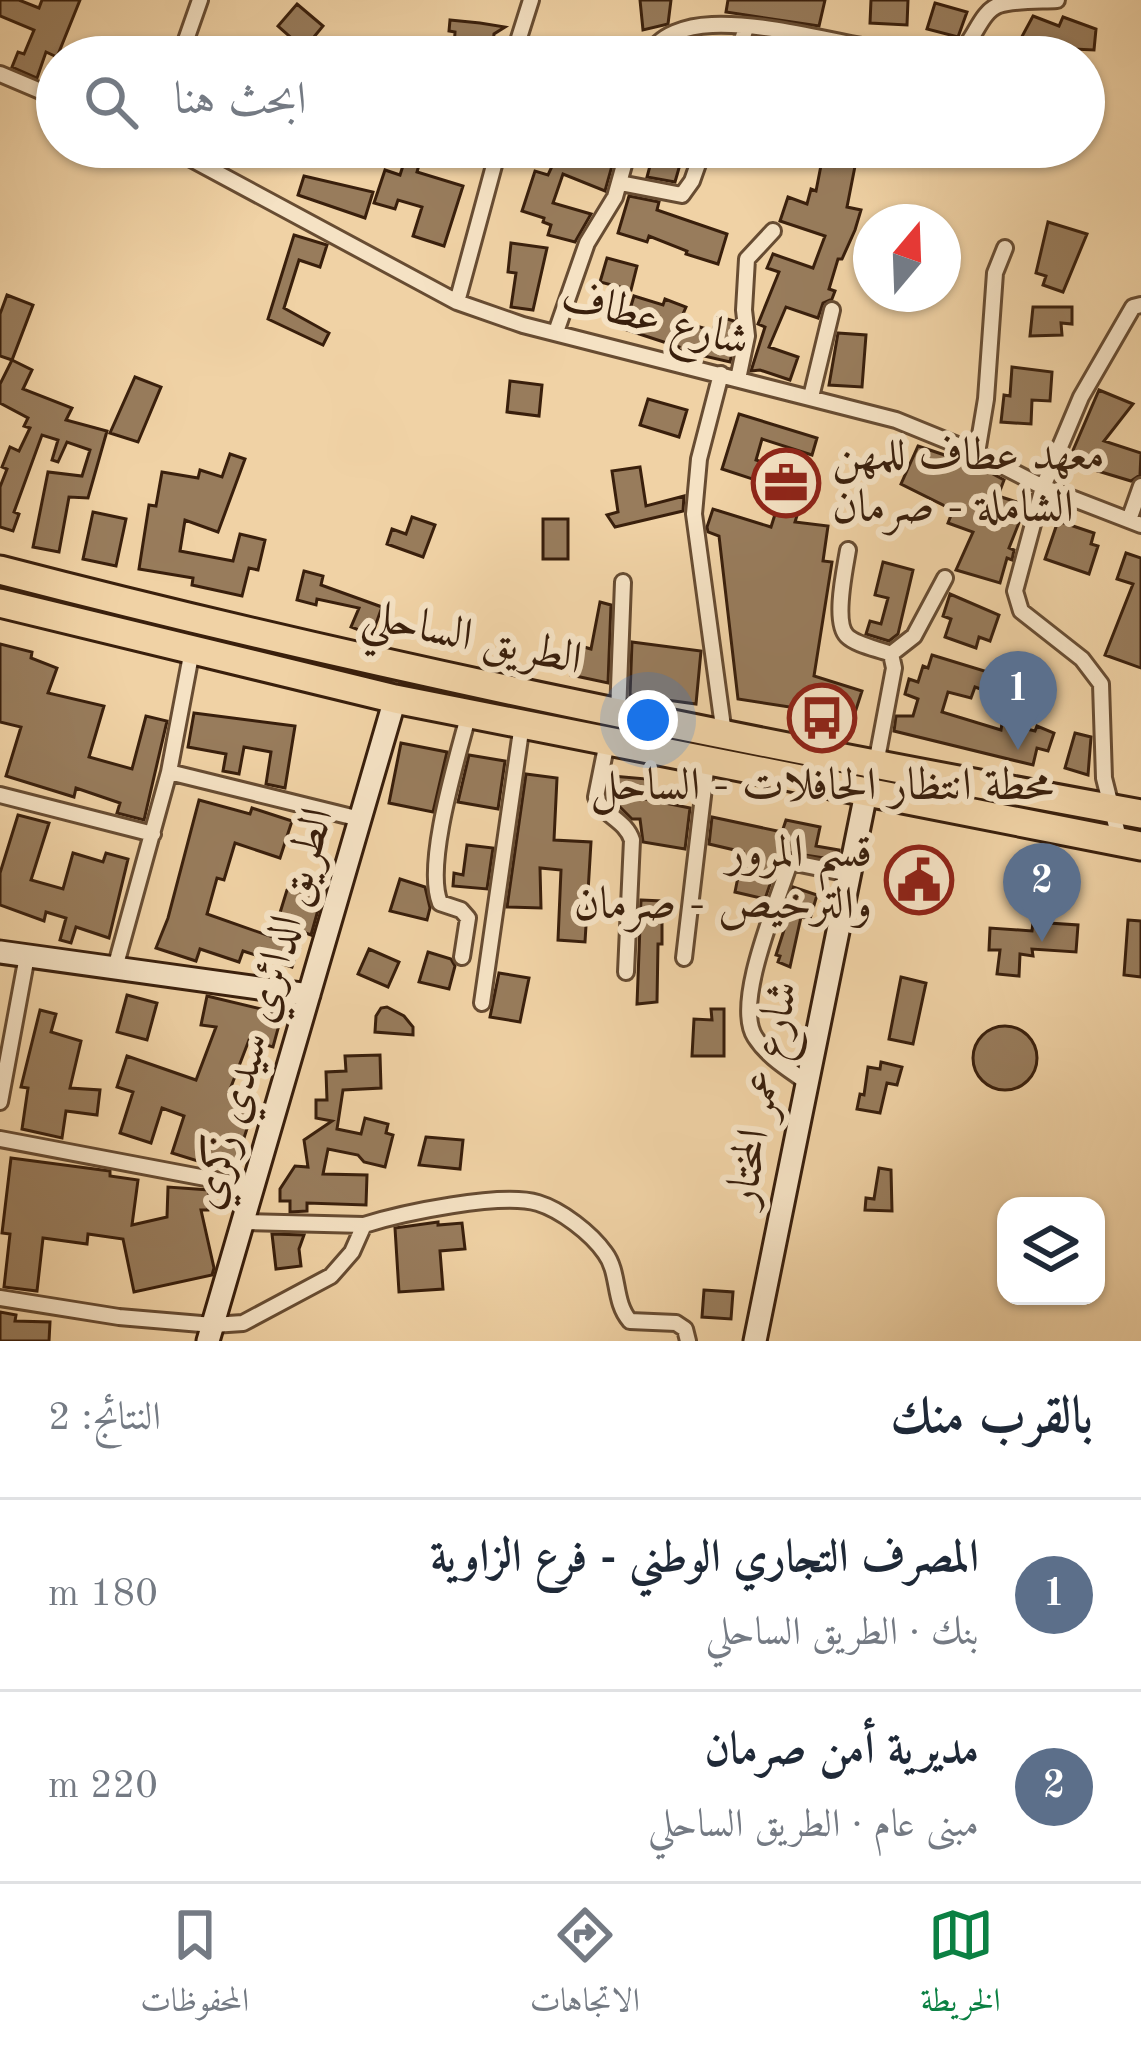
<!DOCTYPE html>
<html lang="ar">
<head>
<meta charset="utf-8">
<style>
  :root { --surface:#fff; --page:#f6f6f7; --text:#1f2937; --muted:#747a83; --line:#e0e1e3; --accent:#0b8043 }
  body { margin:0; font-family:"Old Standard TT",Amiri,serif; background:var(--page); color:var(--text); direction:rtl }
  .controls { position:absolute; right:36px; bottom:36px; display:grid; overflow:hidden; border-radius:24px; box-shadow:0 3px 9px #0004 }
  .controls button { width:108px; height:108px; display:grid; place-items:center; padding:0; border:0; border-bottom:3px solid var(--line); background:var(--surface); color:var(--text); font:60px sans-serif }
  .compass { position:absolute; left:853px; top:204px; width:108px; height:108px; border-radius:50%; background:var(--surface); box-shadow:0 3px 9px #0004; rotate:19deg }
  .you { position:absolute; left:648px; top:720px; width:42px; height:42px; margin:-30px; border:9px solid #fff; border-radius:50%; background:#1a73e8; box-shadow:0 0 0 18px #1a73e833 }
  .badge { display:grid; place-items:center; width:78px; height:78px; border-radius:50%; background:var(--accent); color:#fff; font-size:39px; font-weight:700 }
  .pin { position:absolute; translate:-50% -99px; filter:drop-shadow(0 3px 6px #0008) }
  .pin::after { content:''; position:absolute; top:63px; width:42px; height:36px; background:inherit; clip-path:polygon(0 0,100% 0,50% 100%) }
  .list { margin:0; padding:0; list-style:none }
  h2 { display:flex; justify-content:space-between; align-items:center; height:156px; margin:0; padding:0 48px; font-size:51px }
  h2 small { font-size:39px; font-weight:400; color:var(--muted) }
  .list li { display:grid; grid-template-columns:78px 1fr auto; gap:36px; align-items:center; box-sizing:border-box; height:192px; padding:0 48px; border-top:3px solid var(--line) }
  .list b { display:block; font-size:45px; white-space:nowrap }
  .list p { margin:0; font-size:39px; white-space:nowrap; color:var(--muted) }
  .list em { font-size:39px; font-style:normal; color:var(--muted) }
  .icon { flex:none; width:66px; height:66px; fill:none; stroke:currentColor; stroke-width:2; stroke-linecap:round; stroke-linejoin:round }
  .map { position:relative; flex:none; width:1141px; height:1341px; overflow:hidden; direction:ltr }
  .search { position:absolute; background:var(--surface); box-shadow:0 3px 9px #0004; left:36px; right:36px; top:36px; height:132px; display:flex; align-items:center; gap:30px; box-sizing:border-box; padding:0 42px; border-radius:66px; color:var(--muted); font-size:45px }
  .sheet { height:540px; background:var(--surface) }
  nav { display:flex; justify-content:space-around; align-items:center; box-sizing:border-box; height:168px; border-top:3px solid var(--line); background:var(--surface); font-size:33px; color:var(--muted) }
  nav a { display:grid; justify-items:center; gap:6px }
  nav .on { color:var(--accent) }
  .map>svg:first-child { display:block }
  .building { fill:#987c5c; stroke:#391f0c; stroke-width:3 }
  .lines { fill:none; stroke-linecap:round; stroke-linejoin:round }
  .street-casing { stroke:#674c32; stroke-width:20 }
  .secondary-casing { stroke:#391f0c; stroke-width:27 }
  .highway-casing { stroke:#391f0c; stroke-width:33 }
  .street { stroke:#f5e2c4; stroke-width:14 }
  .secondary { stroke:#f5e2c4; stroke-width:21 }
  .highway { stroke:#f0d2a5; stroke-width:27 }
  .labels { text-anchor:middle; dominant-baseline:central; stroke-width:12; stroke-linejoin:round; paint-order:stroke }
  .street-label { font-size:45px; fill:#391f0c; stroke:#f5e2c4 }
  .poi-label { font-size:45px; fill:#391f0c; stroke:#f5e2c4; text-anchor:start }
</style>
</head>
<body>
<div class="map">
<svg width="1141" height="1341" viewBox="0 0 1141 1341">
  <rect width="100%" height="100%" fill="#f0d2a5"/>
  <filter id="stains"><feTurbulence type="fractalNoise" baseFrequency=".00167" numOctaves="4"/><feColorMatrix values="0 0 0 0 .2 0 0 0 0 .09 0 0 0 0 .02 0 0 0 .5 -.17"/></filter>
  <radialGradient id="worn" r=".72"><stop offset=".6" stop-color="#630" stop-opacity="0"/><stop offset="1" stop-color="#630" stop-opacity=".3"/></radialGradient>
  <path class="building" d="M0,0H19L39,8L42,0H80L57,57L46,52L37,78L12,67L18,52L24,54L34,30L0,16Z
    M640,0H671L668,24L643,30Z
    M728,0H825L819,26L726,12Z
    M871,0H908L907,25L870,23Z
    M935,3L967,12L958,37L927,29Z
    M297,4L323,26L304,49L278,26Z
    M1033,16L1059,26L1063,17L1096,29L1094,50L1073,49L1051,40L1043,57H1011Z
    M450,20L480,23L505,27L494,34L492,53L454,50L455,32L449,31Z
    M409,147H424L417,172L463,186L444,246L413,236L422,207L398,200L395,209L374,203L385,170L400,175Z
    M561,147L617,148L605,191L563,174L553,203L591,214L575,242L548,235L551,225L543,222L544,218L522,211L535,171L548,175Z
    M655,147H685L675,182L647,177Z
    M824,150L857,156L847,207L861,210L855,230L842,259H838L829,289L835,291L832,299L823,303L818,318L786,307L769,347L798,357L790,380L760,370L751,371L765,327L758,324L779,272L767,268L773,254L813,268L825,236L780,221L788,197L807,204L811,189L816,191Z
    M304,176L373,192L365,218L298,195Z
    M629,196L659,202L657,210L727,234L718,264L686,254L687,251L649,236L647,242L618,233Z
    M1048,222L1087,234L1063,292L1043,285L1046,276L1036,273Z
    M294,235L327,245L320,267L299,260L284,308L329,333L323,345L268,319Z
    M511,243L547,248L533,310L511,307L516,273L508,272Z
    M607,258L637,266L631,290L600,282Z
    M7,295L33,305L12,360L0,356V314Z
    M634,296L663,305L665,299L686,307L680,321L713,331L717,316L734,321L736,335L730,362L678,350L679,347L624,329Z
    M1033,307H1072V324L1061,323L1062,335L1030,336Z
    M838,333L866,335L862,387L829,385Z
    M12,360L32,370L23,389L72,408L66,420L107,431L88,498L69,497L59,552L33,547L48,472L82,476L90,450L67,442L58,462L52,460L58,440L42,435L14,512L19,514L13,531L0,527V487L7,469L2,467L10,447L19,451L30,428L24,426L28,418L0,403V384Z
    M1012,367L1052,372L1050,401L1032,400L1031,424L1001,422L1004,395L1010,396Z
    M135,377L161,387L138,442L110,433Z
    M510,381L542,385L539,416L507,412Z
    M1099,390L1133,404L1104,441L1141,453L1140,475L1131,481L1068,462Z
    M648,399L687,410L679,437L640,425Z
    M739,414L817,438L812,455L762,439L756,460L809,477L795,522L828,526L823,561L832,562L814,676L862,691L853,719L809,706V710L738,699L719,536L708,532L707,527L713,509L771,527L783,489L722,469Z
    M918,446L980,467L1004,480L998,496L1026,505L1009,548L1014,550L1012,560L1007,558L1000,583L956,570L973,532L948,523L953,510L901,484Z
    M230,454L245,459L218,532L185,520L180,551L233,561L240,534L265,540L258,570L249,568L242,596L192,585L193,578L139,569L149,505L156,506L162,472L198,478L200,470L222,477Z
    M640,467L646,506L684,496L683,511L615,527L607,515L618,512L612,471Z
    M93,512L126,519L116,566L83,559Z
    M412,517L435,525L423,557L387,544L392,529L406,534Z
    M543,519H568V559H543Z
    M1058,521L1094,533L1091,544L1098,546L1089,574L1045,559Z
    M1126,553L1141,558V668L1105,655L1133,584L1117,579Z
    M883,562L913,570L898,634L889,641L866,634L870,621L881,624L888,598L875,595Z
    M304,571L323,576L321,585L382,607L372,635L351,627L359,608L317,599L316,605L297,600Z
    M950,594L999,615L990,641L979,637L976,648L945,637L951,619L943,616Z
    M600,602L611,605L608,683L571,675L577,645L591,649Z
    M632,642L701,651L696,704L630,695Z
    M0,644L32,652L31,658L57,668L48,693L104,706L89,757L132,769L146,716L167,721L144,820L117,813L120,803L76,788L74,797L6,776L21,727L0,722Z
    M932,655L991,673L986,691L975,687L971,698L948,692L942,712L1001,730L1002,723L1035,731L1037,726L1054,733L1048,751L1037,748L1033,765L894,731L896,716H913L918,699L905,694L909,679L918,682L923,666L928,668Z
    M194,713L295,726L285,788L266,784L271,752L244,747L239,774L223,771L226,754L188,747Z
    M1075,733L1091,737L1088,775L1065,768Z
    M401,743L447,752L433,812L389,803Z
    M469,755L505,761L498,809L458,802Z
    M526,774L557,778L554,840L591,842L585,942L558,940L561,870L540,868L541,908L507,907Z
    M612,776L647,779L645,799L690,808L685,849L643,842L640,819H632L608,795Z
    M199,800L250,814L252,808L292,821L280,858L235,843L224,880L217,878L207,914L298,946L279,916L287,890L299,883L309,886L320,903L311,935L303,932L292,967L243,951L239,962L200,949L196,961L156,948L168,918Z
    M18,815L49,823L31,880L63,889L73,853L103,862L106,853L128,859L109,938L76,927L71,943L60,940L66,918L46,912L44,921L0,905V873Z
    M712,817L782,832L786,820L820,827L816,846L839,850L837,860L786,852L779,858L765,899L735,892L743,852L709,844Z
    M467,845L493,848L487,889L453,886L454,873L463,875Z
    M904,860L941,869L933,904L896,890Z
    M400,879L425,887L430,908L427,920L390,911Z
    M793,887L817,895L810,919L801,917L790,967L778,962L780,956L776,955L792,905L787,904Z
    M641,900L662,901V944H658L657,1002L637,1004Z
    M1128,920L1141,921V977L1124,975Z
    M1033,922L1078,925L1076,952L1032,949L1033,956L1020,954L1019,976L997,974L1000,950H989L990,928L1032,931Z
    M369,949L399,962L388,987L358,974Z
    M428,952L451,959L455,966L449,989L419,982Z
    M499,973L529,978L520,1022L490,1017Z
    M901,977L926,983L913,1044L889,1039Z
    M127,995L157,1003L147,1040L117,1032Z
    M207,996L282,1014L273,1047L249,1040L229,1092L256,1101L233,1172L172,1153L184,1116L162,1108L151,1143L120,1133L133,1092L117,1087L127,1056L196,1080L216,1027L201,1025Z
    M387,1007L404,1016L413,1027V1035L375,1032L376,1016L381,1008Z
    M711,1009H724V1056H692L694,1019L712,1020Z
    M40,1010L56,1014L51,1032L81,1041L70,1088L100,1090L97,1115L66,1111L62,1138L22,1129L28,1088L21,1087Z
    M973 1058a32 32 0 1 1 64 0a32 32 0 1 1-64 0Z
    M380,1055L381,1088L343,1090L337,1129L361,1134L365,1118L388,1124L386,1133L393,1135L385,1167L364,1162L358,1155L328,1149L323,1174L367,1175L366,1205L307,1203V1211L290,1212V1201H280V1189L295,1166L308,1167L304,1140L332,1121L316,1118V1100H327L326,1072L346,1071L345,1056Z
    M881,1062L902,1067L897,1085L887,1083L880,1113L857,1109L860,1094L864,1095L868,1067L880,1069Z
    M426,1137L463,1140L460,1169L419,1165Z
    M11,1158L102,1170L110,1171V1176L138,1180L132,1225L167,1217L168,1187L209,1190L208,1210H201L214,1268L212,1275L134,1292L123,1239L88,1234L87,1244L43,1238L37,1291L4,1287L10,1234L2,1233Z
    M879,1168L891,1170L892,1211L865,1210L866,1198L874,1199Z
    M438,1222V1225L462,1223L465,1249L440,1251L443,1289L399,1292L395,1228Z
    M272,1234L304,1235L299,1249L301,1266L276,1269Z
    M704,1290L733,1292L731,1319L702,1317Z
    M0,1312L16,1315L15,1321L50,1322L49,1341H0Z"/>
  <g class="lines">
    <defs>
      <path id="street" d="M180,57L200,0
        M513,57L531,0
        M649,57C658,34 688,26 712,25C791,22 875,59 955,55C975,44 978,13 999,5C1015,0 1040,1 1057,0
        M736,57L746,28
        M0,74L57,98
        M169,147L457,302L523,325L896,420L977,453L1043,487L1141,525
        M620,183L682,195L692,181L704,147
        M457,302L499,147
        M556,332L587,243L615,197L629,147
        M721,374L699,459L694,514L724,734
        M738,379L747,336L744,310L747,259L773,231
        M811,397L832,310
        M977,453L986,399L995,273L1005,248
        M1129,520L1141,486
        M848,550C845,569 833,622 847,636C856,645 879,649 891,654L894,668L876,764
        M891,654L914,636L945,578
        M618,714L623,582
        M607,742L596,797C603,816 625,819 632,840L626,972
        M169,772L360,819
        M0,795L153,834
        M1120,842L1104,778L1101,684L1082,659L1021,611L1015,591L1043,487L1065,435L1081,397L1133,307L1141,305
        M462,957L468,918L461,910L440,903C424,864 458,756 469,713
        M684,958L707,762
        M115,968L169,772L192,650
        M482,1003L522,724
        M805,1081C787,1068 767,1056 755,1037C733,1003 778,901 790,862L849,874
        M0,1102L27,956
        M0,1139L253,1187
        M243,1222L364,1225
        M0,1298L119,1317L213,1325L243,1323L331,1276L352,1252L364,1225C402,1213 501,1192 538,1203C561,1210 591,1233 605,1253C620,1273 613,1302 630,1321L676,1323L685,1329L688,1341"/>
      <path id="secondary" d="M0,952L309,995
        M208,1341L395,699
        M755,1341L866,793"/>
      <path id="highway" d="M0,570C377,668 758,744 1141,814
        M0,603L395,699L1141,846"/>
    </defs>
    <use href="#street" class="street-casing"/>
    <use href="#secondary" class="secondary-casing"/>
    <use href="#highway" class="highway-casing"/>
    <use href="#street" class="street"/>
    <use href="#secondary" class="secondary"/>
    <use href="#highway" class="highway"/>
  </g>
  <defs>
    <symbol id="office-ring" viewBox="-11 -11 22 22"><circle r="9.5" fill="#f5e2c4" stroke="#8f2418" stroke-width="1.5"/><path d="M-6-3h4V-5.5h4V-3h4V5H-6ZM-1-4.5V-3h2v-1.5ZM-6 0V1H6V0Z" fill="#8f2418"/></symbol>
    <symbol id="bus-ring" viewBox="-11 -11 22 22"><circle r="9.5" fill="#f5e2c4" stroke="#8f2418" stroke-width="1.5"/><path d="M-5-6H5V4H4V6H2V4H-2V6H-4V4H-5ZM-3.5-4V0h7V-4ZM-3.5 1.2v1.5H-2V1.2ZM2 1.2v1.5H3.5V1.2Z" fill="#8f2418"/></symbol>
    <symbol id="civic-ring" viewBox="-11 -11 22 22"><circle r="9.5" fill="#f5e2c4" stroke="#8f2418" stroke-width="1.5"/><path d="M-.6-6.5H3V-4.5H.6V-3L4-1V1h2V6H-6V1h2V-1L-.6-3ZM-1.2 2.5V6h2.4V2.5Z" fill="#8f2418"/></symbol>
  </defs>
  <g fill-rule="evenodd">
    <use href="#office-ring" x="748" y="445" width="76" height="76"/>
    <use href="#bus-ring" x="784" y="680" width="76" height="76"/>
    <use href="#civic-ring" x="881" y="842" width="76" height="76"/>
  </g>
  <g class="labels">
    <g class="street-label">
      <text transform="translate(655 321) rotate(14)">شارع عطاف</text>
      <text transform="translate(472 639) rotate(12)">الطريق الساحلي</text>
      <text transform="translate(264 1009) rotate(-74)">الطريق الدائري سيدي زكري</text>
      <text transform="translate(764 1094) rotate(-79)">شارع عمر المختار</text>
    </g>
    <g class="poi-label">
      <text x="832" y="457">معهد عطاف للمهن<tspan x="832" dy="52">الشاملة - صرمان</tspan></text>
      <text x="822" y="787" text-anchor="middle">محطة انتظار الحافلات - الساحل</text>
      <text x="872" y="854" text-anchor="end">قسم المرور<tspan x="872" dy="52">والترخيص - صرمان</tspan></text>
    </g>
  </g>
  <rect width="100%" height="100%" filter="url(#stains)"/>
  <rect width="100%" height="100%" fill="url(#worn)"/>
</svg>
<div class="controls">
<button><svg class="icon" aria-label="layers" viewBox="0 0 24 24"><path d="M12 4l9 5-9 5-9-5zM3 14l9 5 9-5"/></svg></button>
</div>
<svg class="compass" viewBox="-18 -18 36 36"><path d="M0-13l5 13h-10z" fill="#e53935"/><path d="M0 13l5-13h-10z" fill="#747a83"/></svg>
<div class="you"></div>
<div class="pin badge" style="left:1018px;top:750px;background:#5c6f8a">1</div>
<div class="pin badge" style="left:1042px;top:942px;background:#5c6f8a">2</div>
<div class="search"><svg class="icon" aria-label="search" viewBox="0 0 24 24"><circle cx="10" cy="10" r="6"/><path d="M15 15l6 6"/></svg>ابحث هنا</div>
</div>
<section class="sheet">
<h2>بالقرب منك<small>النتائج: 2</small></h2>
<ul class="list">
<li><span class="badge" style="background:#5c6f8a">1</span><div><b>المصرف التجاري الوطني - فرع الزاوية</b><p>بنك · الطريق الساحلي</p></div><em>180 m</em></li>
<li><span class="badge" style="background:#5c6f8a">2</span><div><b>مديرية أمن صرمان</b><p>مبنى عام · الطريق الساحلي</p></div><em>220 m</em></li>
</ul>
</section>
<nav>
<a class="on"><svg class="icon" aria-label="map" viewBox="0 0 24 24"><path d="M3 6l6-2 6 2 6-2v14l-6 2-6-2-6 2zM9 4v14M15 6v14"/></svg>الخريطة</a>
<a><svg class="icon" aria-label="directions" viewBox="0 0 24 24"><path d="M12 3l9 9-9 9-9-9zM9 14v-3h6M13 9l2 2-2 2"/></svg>الاتجاهات</a>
<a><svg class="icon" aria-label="saved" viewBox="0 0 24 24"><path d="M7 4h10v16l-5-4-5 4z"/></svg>المحفوظات</a>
</nav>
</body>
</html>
